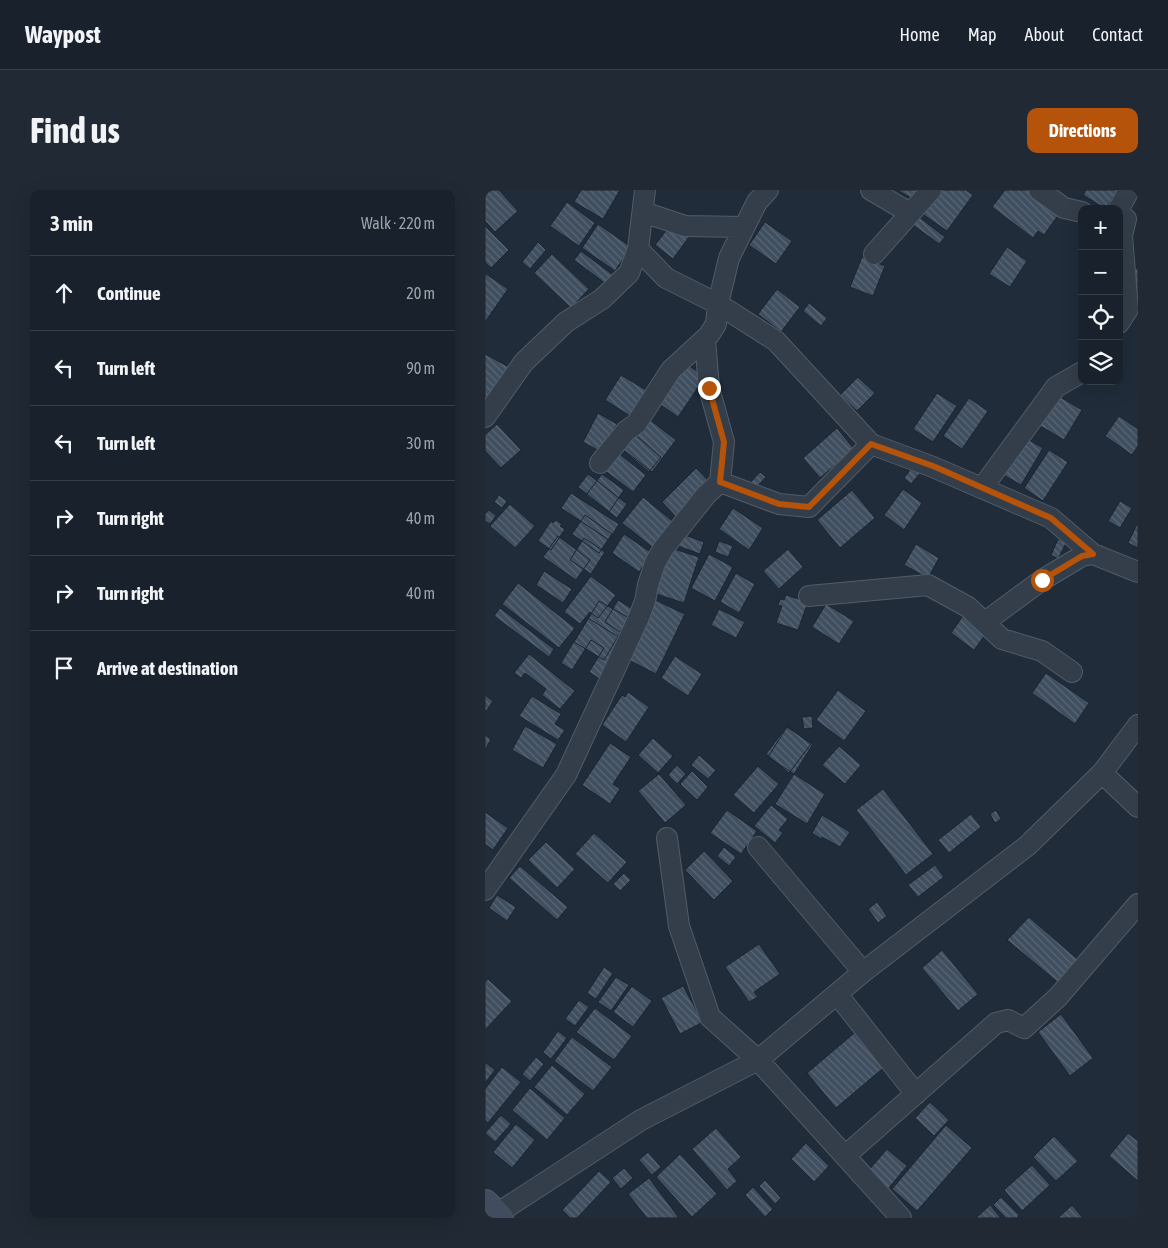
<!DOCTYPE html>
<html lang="en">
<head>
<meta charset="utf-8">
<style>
  :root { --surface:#18212c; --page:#212934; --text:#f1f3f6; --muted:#9fa3a9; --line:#363e48; --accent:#b45309 }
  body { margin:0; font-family:"Asap Condensed",sans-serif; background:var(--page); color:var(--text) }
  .controls { position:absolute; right:15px; top:15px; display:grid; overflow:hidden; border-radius:10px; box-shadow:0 5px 20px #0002 }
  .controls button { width:45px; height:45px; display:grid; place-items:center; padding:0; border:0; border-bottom:1px solid var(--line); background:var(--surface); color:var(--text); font:25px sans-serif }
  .stop { position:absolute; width:15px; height:15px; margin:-11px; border:4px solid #b45309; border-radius:50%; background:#fff }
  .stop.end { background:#b45309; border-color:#fff; box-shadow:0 1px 5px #0008 }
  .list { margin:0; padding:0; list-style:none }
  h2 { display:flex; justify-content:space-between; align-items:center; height:65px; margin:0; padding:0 20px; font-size:21px }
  h2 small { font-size:16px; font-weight:400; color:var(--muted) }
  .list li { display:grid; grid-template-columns:32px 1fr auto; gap:15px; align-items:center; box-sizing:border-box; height:75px; padding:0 20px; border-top:1px solid var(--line) }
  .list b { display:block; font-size:19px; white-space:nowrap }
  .list em { font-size:16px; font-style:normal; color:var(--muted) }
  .icon { flex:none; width:28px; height:28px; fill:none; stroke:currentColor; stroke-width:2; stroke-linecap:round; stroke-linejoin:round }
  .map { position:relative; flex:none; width:653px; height:1028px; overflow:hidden; border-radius:10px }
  header { display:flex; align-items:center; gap:30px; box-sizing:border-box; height:70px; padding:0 25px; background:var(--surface); border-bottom:1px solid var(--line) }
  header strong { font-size:24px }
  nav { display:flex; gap:28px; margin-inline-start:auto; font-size:18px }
  .intro { display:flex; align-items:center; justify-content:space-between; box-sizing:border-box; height:120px; padding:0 30px }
  h1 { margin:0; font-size:35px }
  .button { padding:12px 22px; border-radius:10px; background:var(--accent); color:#fff; font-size:18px; font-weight:700 }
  main { display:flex; gap:30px; padding:0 30px }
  aside { flex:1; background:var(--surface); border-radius:10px; box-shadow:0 5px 20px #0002 }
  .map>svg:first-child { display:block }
  .building { fill:url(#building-back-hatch); stroke:#1b2531 }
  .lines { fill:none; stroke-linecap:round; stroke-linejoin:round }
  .minor-casing { stroke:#515c68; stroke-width:22 }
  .secondary-casing { stroke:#515c68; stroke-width:30 }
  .minor { stroke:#333e4a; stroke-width:20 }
  .secondary { stroke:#414d5e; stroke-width:28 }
  .route { stroke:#b45309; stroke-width:6 }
</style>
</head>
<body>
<header>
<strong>Waypost</strong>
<nav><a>Home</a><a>Map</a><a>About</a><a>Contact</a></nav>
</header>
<div class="intro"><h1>Find us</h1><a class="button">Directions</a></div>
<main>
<aside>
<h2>3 min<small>Walk · 220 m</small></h2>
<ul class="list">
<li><svg class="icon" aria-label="ahead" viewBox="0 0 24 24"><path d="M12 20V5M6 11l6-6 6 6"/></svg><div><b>Continue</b></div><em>20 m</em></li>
<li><svg class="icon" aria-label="left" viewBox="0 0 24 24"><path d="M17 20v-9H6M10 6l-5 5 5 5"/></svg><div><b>Turn left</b></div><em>90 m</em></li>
<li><svg class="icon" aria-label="left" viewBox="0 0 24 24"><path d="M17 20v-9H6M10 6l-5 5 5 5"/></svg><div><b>Turn left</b></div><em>30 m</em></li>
<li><svg class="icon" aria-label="right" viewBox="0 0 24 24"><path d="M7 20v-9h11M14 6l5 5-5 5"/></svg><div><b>Turn right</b></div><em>40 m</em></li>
<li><svg class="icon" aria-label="right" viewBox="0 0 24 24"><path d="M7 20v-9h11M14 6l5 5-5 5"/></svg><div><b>Turn right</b></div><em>40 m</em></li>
<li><svg class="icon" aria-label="arrive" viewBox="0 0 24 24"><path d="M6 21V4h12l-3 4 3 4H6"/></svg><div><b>Arrive at destination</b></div></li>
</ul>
</aside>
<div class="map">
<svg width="653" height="1028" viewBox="0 0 653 1028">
  <defs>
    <pattern id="building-back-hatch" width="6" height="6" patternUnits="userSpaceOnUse" patternTransform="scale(1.25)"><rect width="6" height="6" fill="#404f60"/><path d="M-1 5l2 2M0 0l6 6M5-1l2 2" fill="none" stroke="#596675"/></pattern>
  </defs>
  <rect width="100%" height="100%" fill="#202c3a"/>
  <path class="building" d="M0,0H14L33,21L10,42L0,31Z
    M96,0H135L118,29L89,12Z
    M412,0H430L436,4L432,11Z
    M451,0H481L488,5L462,41L436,23Z
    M520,0H550L577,20L559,45L553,41L548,48L507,17Z
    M601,0H633L621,19L598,5Z
    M82,12L110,33L94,56L65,36Z
    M434,27L460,47L454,54L428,35Z
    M280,32L307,51L291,74L264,55Z
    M113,34L146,57L130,81L97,58Z
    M186,34L204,47L188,69L170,55Z
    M0,36L24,60L6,78L0,72Z
    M53,52L61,60L45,79L37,72Z
    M522,57L542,71L525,97L504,84Z
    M96,61L128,85L121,94L89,70Z
    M67,64L104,99L86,118L49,83Z
    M377,67L400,76L388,106L365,97Z
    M653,76V100L642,93Z
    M1,84L23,99L0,132V86Z
    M292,99L315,117L296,142L273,124Z
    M324,113L342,128L336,136L318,121Z
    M0,164L24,177L0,220Z
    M200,173L220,187L193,227L173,213Z
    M136,185L166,203L150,229L120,210Z
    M373,187L390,203L372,221L355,205Z
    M452,203L472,216L448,252L428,239Z
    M570,204L597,220L579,250L552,234Z
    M484,208L503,221L477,259L458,246Z
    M113,223L132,234L116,262L98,252Z
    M160,226L191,250L167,282L136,258Z
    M634,226L653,239V256L647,265L620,246Z
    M12,234L36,260L16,278L0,261V245Z
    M352,238L369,259L335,288L318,268Z
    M147,242L176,267L164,282L134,257Z
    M537,246L558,258L536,295L515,283Z
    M564,260L583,272L558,311L539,298Z
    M132,262L161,285L148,302L119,280Z
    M428,276L436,282L426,294L419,288Z
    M211,278L228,296L194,330L177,312Z
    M275,282L281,287L270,299L264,294Z
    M103,284L142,314L132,328L93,297Z
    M117,284L139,300L124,322L101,305Z
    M418,299L437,313L419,340L399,325Z
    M367,300L390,328L355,358L332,330Z
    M86,303L134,334L124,350L76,318Z
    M14,305L22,311L17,318L9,312Z
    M158,307L191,334L171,360L137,333Z
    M635,311L647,318L635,338L623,331Z
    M25,314L50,336L30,358L5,336Z
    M248,318L278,338L264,360L234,339Z
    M4,320L11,326L5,334L0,331V324Z
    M100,325L127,344L114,363L87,344Z
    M71,330L77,334L75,336L80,339L66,360L53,351L66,331L68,333Z
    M653,332V358L643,353Z
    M139,344L167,363L154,382L127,363Z
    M197,344L219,352L215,364L193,356Z
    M73,346L105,370L91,390L58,367Z
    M99,348L120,362L106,384L85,370Z
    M573,349L581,353L573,369L566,365Z
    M234,351L248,356L243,367L230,362Z
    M431,354L454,368L443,388L419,375Z
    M183,357L214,367L199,413L168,403Z
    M303,359L318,377L294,399L278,381Z
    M224,364L248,377L230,411L206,398Z
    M59,381L87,399L78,413L51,395Z
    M251,383L270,394L254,423L235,412Z
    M106,386L131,405L113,428L105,422L95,434L79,422Z
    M33,393L90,438L74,458L17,414Z
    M301,405L323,412L313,440L291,433L297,416L293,415L295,409L299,410Z
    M133,410L152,422L138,444L120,432Z
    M170,410L200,424L171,484L142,469Z
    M114,411L144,428L119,470L89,452Z
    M341,414L369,431L354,454L327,437Z
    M15,418L69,459L64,467L9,426Z
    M234,419L260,432L251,448L226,435Z
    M480,423L503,441L489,460L466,443Z
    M103,428L140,451L116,490L104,482L119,458L106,450L87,480L76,473Z
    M44,464L90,501L75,519L57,505L61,499L40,483L36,488L29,483Z
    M190,466L217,484L203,506L176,488Z
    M561,483L604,513L590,534L547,503Z
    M353,500L381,521L359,551L331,530Z
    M143,502L164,517L141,552L117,535L137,505L140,507Z
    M0,505L8,511L0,523Z
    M47,506L76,524L70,534L80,540L73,550L34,526Z
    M327,526L328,538L319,539L317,527Z
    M40,536L72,554L58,578L27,560Z
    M302,536L326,554L304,583L281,564Z
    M302,537L328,554L309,584L283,567Z
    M0,545L6,549L0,560Z
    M168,548L188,566L173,583L153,565Z
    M125,553L146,567L128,594L135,599L125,614L97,595Z
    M354,556L376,575L360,594L337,575Z
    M214,565L231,580L223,589L206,575Z
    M192,575L201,584L192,594L183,585Z
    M273,576L294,594L269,623L248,605Z
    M207,581L223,597L212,610L195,594Z
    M174,584L201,615L180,633L153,601Z
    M309,584L340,604L322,634L290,614Z
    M398,599L448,664L421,685L371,620Z
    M286,615L303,629L294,640L298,643L290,653L269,636Z
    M242,620L272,641L256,664L225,643Z
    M511,620L516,629L510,633L505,624Z
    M0,622L23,638L8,660L0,654Z
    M486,624L496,637L464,663L453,650Z
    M337,625L365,642L355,657L337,647L336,649L327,643Z
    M109,643L142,672L123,693L90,664Z
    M61,652L90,679L72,698L43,670Z
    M239,657L251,667L244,676L232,666Z
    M219,661L248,691L229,710L200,680Z
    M450,675L459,687L433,707L423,695Z
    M35,676L83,717L72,730L24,688Z
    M139,683L146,690L135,701L128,694Z
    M12,705L31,717L22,731L4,718Z
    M392,712L402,726L393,733L383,719Z
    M544,727L597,773L575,794L522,750Z
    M274,754L295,784L269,802L273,807L264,812L240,777Z
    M457,760L493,804L473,821L437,778Z
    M119,777L128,783L111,809L102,803Z
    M131,787L144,795L126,821L113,812Z
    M3,789L27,811L0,840V792Z
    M147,796L167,811L148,837L128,822Z
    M198,796L218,832L195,844L176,808Z
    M94,810L104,817L90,836L80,829Z
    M110,818L147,846L129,870L91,842Z
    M576,824L608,868L585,886L553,842Z
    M374,839L403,874L351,918L322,883Z
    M73,841L82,848L66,869L58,862Z
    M87,847L127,877L108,901L69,871Z
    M51,867L59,874L45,891L37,884Z
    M0,872L10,880L0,893Z
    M67,875L100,904L82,925L49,897Z
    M17,877L36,892L3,933L0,930V899Z
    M45,898L80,928L62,950L27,920Z
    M445,912L464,930L449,946L430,928Z
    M16,925L26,934L10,952L0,943Z
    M31,934L50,950L27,978L8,962Z
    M461,935L487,958L432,1021L407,999Z
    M231,938L256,967L243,979L252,991L242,1000L207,959Z
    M643,943L653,951V991L624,966Z
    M569,946L593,971L571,991L548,967Z
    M321,953L344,976L329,992L306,969Z
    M402,959L422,976L403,999L383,981Z
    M163,962L176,977L167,985L154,970Z
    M195,964L232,1004L207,1027L171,987Z
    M547,975L565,995L537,1021L519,1000Z
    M139,978L148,988L136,999L127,988Z
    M114,981L126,992L92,1028H85L77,1020Z
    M164,988L194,1028H162L143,1004Z
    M280,990L296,1008L290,1014L274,996Z
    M268,997L288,1019L280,1027L260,1005Z
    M516,1007L534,1025L532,1028H521L508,1015Z
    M505,1015L516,1028H491Z
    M587,1015L598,1028H573Z"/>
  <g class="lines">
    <defs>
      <path id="minor" d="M386,0L425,23
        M554,0L579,18L597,22
        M634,19L644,0
        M158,22L200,36L259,37
        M153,59L160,0
        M389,64L446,0
        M634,133L643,119L637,46L641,29
        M220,149L224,198L239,252L235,292
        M0,227L39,172L81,132L117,109L144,83L153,59L181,88L233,114L291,151L386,254L448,277L566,328L608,364L653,382
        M115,273L141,241L151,234L186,180L224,145L231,134L233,114L244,68L272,12L283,0
        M497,298L571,197L597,182
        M324,406L443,395L483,417L517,449L557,461L587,482
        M500,432L557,390L597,366L608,364
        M617,583L653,617
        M182,648L194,736L225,827L273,870L416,1028
        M273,657L378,782
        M0,700L81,585L154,427L160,411L163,395L170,373L178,359L221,305L235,292L294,314L324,317L386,254
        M352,804L431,904
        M360,966L511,833L523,830L539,838L573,807L653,714
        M10,1025L156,930L273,870L378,782L542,656L617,583L653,535"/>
      <path id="secondary" d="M0,1014L14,1028"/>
    </defs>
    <use href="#minor" class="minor-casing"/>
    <use href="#secondary" class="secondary-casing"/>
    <use href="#minor" class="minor"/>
    <use href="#secondary" class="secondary"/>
  </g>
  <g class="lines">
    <path class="route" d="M224,198L239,252L235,292L294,314L324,317L386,254L448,276L566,328L608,364L597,366L557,390"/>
  </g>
</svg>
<div class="controls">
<button>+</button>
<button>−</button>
<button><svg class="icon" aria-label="locate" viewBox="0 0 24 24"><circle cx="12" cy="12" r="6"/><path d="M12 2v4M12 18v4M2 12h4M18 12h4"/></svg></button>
<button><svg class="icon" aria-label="layers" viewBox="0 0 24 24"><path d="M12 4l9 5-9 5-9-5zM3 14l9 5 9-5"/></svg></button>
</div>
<div class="stop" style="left:557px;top:390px"></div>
<div class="stop end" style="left:224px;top:198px"></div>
</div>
</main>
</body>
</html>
